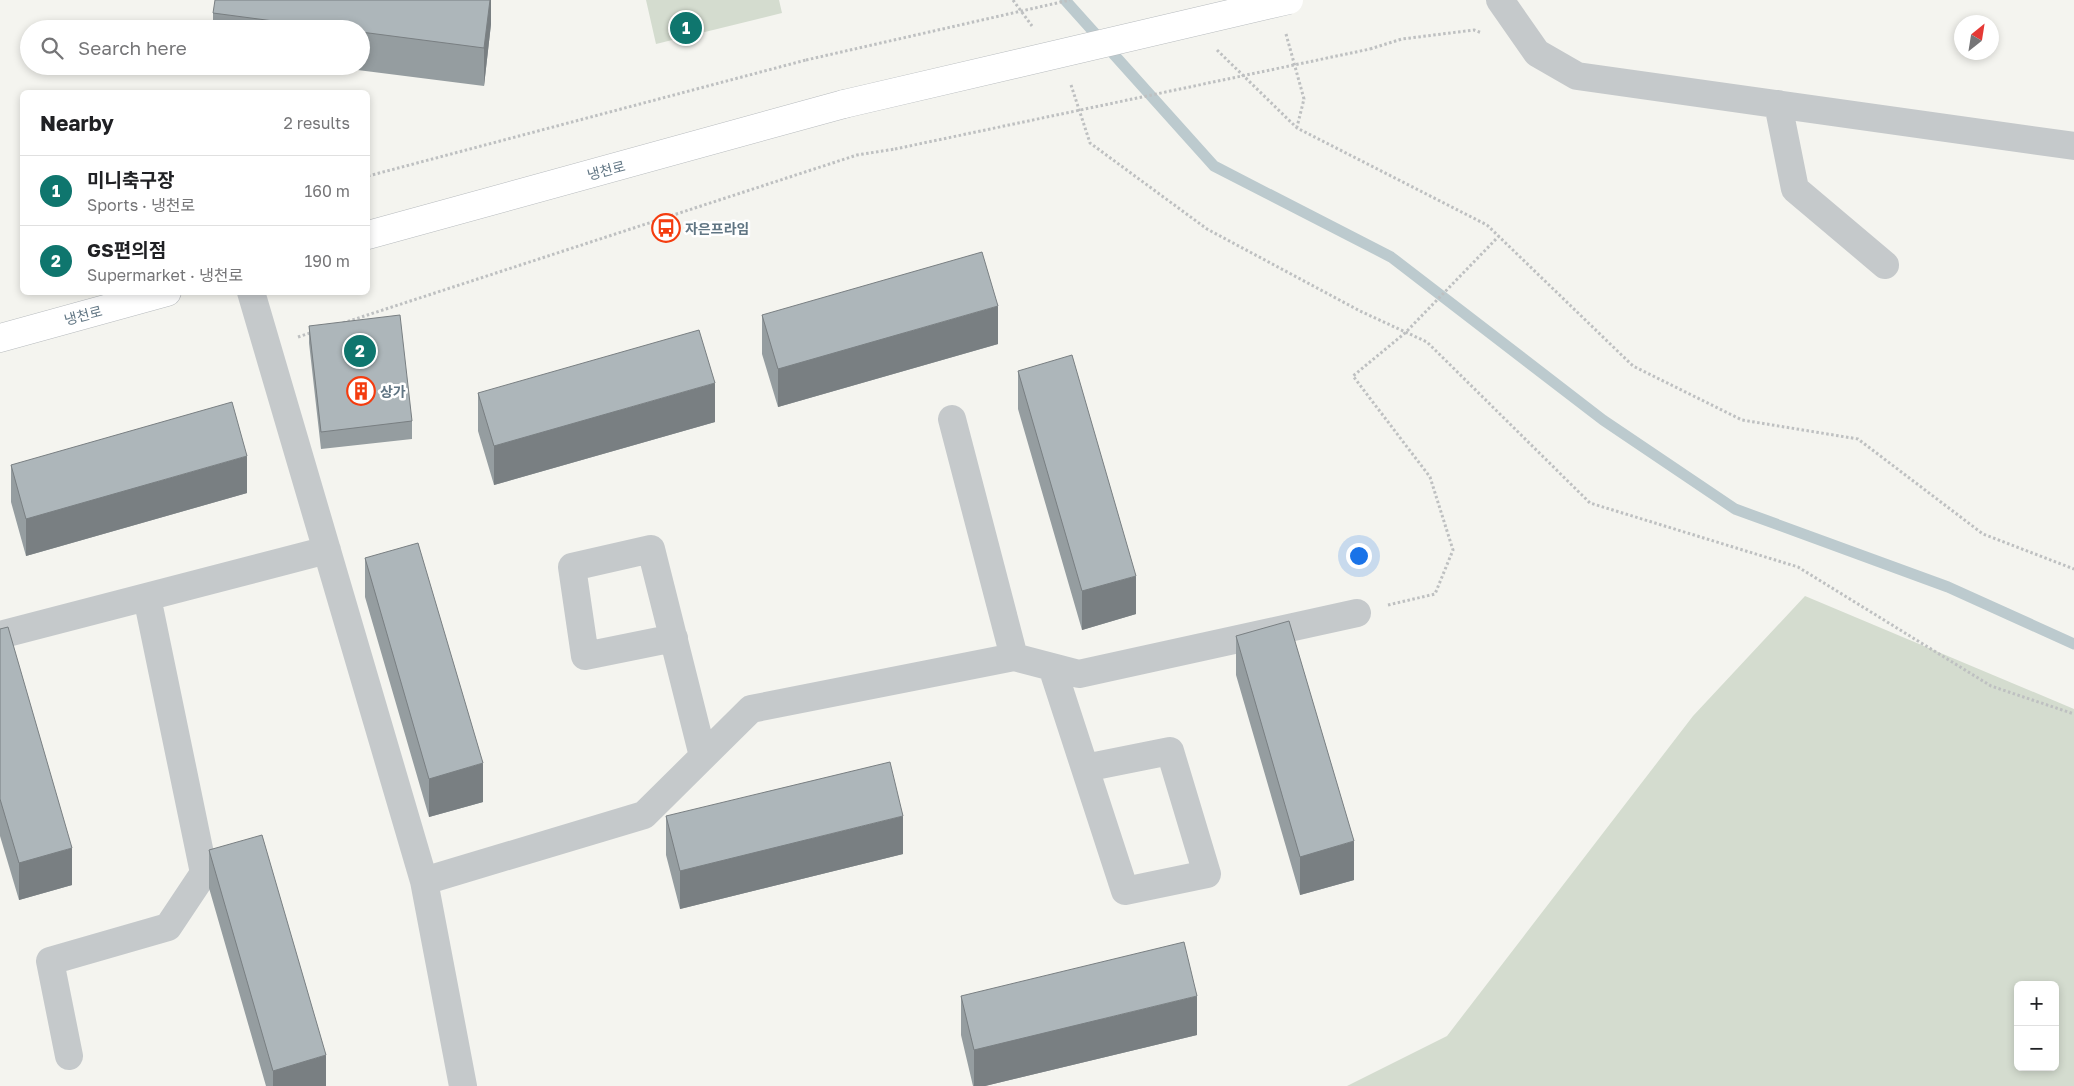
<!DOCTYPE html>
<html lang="en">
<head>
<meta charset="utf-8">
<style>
  :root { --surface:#fff; --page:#f2f2f2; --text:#202124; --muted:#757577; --line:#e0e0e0; --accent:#0f766e }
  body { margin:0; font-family:"Golos Text","Noto Sans KR",sans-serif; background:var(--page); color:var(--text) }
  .controls { position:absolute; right:15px; bottom:15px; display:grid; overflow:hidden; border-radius:8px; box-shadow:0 2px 8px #0003 }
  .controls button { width:45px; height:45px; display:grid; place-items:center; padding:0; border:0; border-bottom:1px solid var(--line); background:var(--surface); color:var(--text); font:25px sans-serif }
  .compass { position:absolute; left:1954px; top:15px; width:45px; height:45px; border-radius:50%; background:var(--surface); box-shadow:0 2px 8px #0003; rotate:30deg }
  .you { position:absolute; left:1358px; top:555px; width:18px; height:18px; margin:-12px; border:4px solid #fff; border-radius:50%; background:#1a73e8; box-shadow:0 0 0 8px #1a73e833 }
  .badge { display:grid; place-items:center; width:32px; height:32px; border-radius:50%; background:var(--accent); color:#fff; font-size:16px; font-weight:700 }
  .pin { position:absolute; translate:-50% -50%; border:2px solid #fff; box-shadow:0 1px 5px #0006 }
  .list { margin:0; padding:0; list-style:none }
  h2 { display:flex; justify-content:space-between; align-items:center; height:65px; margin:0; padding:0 20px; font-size:21px }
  h2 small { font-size:16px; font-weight:400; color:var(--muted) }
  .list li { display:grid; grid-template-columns:32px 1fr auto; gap:15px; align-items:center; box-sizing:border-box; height:70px; padding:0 20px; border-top:1px solid var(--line) }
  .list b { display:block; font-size:19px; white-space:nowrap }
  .list p { margin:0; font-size:16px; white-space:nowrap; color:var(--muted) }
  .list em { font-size:16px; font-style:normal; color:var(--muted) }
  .icon { flex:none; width:28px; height:28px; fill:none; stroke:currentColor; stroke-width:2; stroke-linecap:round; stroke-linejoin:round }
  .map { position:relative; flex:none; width:2074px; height:1086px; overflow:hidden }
  .search { position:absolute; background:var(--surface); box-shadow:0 2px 8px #0003; left:20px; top:20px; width:350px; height:55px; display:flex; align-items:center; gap:12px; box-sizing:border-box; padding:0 18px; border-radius:28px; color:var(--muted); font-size:19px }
  .panel { position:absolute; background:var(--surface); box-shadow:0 2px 8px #0003; left:20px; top:90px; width:350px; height:205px; border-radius:8px }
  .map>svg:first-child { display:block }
  .green { fill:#d4dccf; fill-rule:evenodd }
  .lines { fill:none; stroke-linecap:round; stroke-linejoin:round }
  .stream { stroke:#bccace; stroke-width:11 }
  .major-casing { stroke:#b7bbbe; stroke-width:29 }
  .path { stroke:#bec0c1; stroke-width:3; stroke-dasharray:2.5 2.5; stroke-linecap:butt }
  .minor { stroke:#c5c9cb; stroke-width:28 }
  .major { stroke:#fff; stroke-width:28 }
  .major-bridge-casing { stroke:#b7bbbe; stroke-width:29; stroke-linecap:butt }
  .path-bridge { stroke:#bec0c1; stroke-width:3; stroke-dasharray:2.5 2.5; stroke-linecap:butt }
  .major-bridge { stroke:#fff; stroke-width:28 }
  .wall { fill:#959da0 }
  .shaded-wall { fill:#797f82 }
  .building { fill:#adb6ba; stroke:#797f82 }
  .labels { text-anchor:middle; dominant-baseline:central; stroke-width:5; stroke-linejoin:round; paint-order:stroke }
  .street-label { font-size:14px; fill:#607583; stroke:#fff }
  .poi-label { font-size:14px; font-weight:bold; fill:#607583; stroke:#fff; text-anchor:start }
</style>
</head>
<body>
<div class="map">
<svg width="2074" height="1086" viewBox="0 0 2074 1086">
  <rect width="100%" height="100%" fill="#f4f4ef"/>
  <path class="green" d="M646,0H779L782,13L656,44Z
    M1805,596L2074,709V1086H1347L1447,1036L1693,716ZM2018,985H2055V1067H2018Z"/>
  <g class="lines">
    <path class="stream" d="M1065,0L1214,166L1391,257L1603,420L1735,509L1948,587L2074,644"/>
    <defs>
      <path id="major" d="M368,235L844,104
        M0,338L167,292"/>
    </defs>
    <use href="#major" class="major-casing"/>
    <path class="path" d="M1013,0L1032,26
      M1286,34L1304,99L1297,127
      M1370,49L1402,39L1474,30L1482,33
      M1217,50L1297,128L1487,225L1633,366L1742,420L1858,439L1983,534L2074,569
      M1071,85L1090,143L1207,229L1360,311L1427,342L1590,503L1798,567L1991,686L2074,714
      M368,176L806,60
      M343,323L857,155L895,149
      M298,337L313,332
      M1388,605L1435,594L1453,550L1430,477L1353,376L1405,333L1499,236"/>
    <path class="minor" d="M1500,0L1537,53L1577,76L2074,146
      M1778,104L1795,189L1885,265
      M251,292L424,881L644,815L751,709L1014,657L1079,674L1357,613
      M952,419L1014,657
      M0,635L327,550
      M674,638L585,656L572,567L651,549L703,756
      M1052,667L1125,891L1207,874L1170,751L1085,768
      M424,881L463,1086
      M69,1056L50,961L168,927L204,873L147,597"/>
    <use href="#major" class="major"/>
    <defs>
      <path id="major-bridge" d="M844,104L1289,0"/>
    </defs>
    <use href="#major-bridge" class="major-bridge-casing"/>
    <path class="path-bridge" d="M806,60L1070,0
      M895,149L1370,49"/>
    <use href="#major-bridge" class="major-bridge"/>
  </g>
  <path class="wall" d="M491,0V24L484,86L326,66H361V29H213V13Z
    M762,315L998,344L778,407L762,354Z
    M309,326L412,421V439L321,449L309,343Z
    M1018,371L1136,614L1082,630L1018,409Z
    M478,393L715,422L494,485L478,431Z
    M11,465L247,493L26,556L11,502Z
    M365,558L483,802L429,817L365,597Z
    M0,629L72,885L19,900L0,836Z
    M1236,636L1354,880L1300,895L1236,675Z
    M666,816L903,854L680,909L666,855Z
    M209,850L326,1086H266L209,888Z
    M961,996L1197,1035L985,1086H973L961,1035Z"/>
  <path class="shaded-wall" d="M490,0H491V24L484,86V48Z
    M998,306V344L778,407V369Z
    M715,383V422L494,485V446Z
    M247,456V493L26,556V519Z
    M1136,576V614L1082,630V591Z
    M483,763V802L429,817V779Z
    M903,816V854L680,909V871Z
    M1354,841V880L1300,895V857Z
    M72,848V885L19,900V863Z
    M1197,996V1035L985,1086H974V1050Z
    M326,1055V1086H273V1071Z"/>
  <path class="building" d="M215,0H490L484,48L361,32V29H334L213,13Z
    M982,252L998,306L778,369L762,315Z
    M400,315L412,421L321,432L309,326Z
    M699,330L715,383L494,446L478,393Z
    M1072,355L1136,576L1082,591L1018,371Z
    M232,402L247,456L26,519L11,465Z
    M418,543L483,763L429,779L365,558Z
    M1289,621L1354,841L1300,857L1236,636Z
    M8,627L72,848L19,863L0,799V629Z
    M890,762L903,816L680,871L666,816Z
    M262,835L326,1055L273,1071L209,850Z
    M1184,942L1197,996L974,1050L961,996Z"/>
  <defs>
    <symbol id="bus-ring" viewBox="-11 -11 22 22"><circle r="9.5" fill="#fff" stroke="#f43c0f" stroke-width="1.5"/><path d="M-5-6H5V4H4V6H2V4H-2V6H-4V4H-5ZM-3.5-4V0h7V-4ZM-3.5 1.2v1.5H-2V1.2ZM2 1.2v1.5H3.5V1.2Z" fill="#f43c0f"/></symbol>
    <symbol id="building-ring" viewBox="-11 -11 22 22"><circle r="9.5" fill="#fff" stroke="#f43c0f" stroke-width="1.5"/><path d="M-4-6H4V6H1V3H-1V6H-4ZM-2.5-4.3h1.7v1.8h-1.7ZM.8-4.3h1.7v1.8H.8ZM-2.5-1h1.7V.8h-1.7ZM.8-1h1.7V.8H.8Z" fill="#f43c0f"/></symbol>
  </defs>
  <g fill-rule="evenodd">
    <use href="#bus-ring" x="650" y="212" width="32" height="32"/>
    <use href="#building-ring" x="345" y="375" width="32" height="32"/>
  </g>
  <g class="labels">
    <g class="street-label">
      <text transform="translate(606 170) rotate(-15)">냉천로</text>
      <text transform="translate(83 315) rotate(-15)">냉천로</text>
    </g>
    <g class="poi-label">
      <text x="685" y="228">자은프라임</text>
      <text x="380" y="391">상가</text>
    </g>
  </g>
</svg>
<div class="controls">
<button>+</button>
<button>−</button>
</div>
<svg class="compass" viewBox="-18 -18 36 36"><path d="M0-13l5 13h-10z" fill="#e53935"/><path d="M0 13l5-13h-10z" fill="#757577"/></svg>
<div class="you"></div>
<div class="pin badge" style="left:686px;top:28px">1</div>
<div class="pin badge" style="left:360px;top:351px">2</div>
<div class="search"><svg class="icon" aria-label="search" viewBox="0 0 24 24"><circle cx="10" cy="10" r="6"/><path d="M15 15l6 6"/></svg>Search here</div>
<section class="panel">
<h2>Nearby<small>2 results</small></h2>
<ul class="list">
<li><span class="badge">1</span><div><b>미니축구장</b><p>Sports · 냉천로</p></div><em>160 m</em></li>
<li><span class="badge">2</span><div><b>GS편의점</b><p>Supermarket · 냉천로</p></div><em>190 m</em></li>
</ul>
</section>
</div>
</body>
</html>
